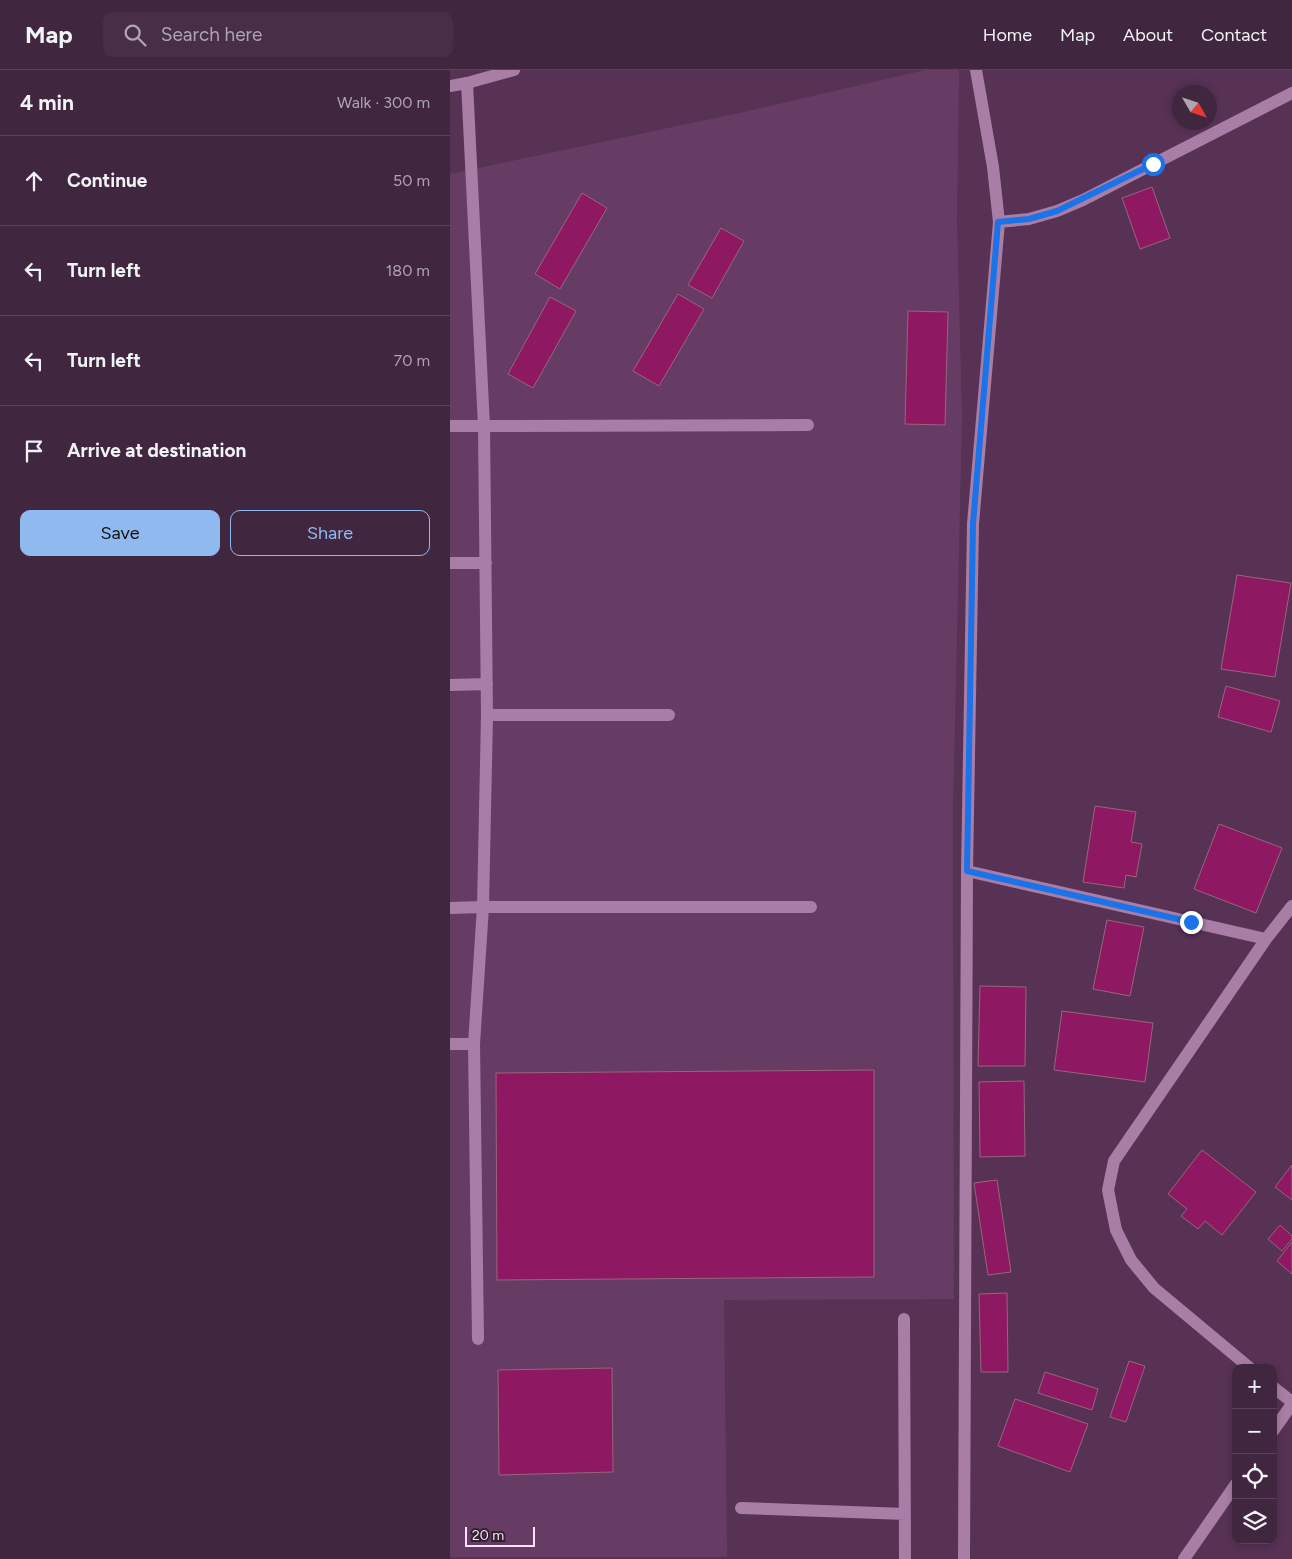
<!DOCTYPE html>
<html lang="en">
<head>
<meta charset="utf-8">
<style>
  :root { --surface:#412640; --page:#482e47; --text:#f1f3f6; --muted:#aea5b1; --line:#5a4359; --accent:#90b9f0 }
  body { margin:0; font-family:Figtree,sans-serif; background:var(--page); color:var(--text) }
  .controls { position:absolute; right:15px; bottom:15px; display:grid; overflow:hidden; border-radius:10px; box-shadow:0 2px 8px #0003 }
  .controls button { width:45px; height:45px; display:grid; place-items:center; padding:0; border:0; border-bottom:1px solid var(--line); background:var(--surface); color:var(--text); font:25px sans-serif }
  .compass { position:absolute; left:722px; top:15px; width:45px; height:45px; border-radius:50%; background:var(--surface); box-shadow:0 2px 8px #0003; rotate:129deg }
  .scale { position:absolute; left:15px; bottom:12px; width:70px; box-sizing:border-box; padding-left:5px; border:2px solid #fce5fa; border-top:0; font-size:14px; line-height:18px; white-space:nowrap; color:#fce5fa; -webkit-text-stroke:4px #322131; paint-order:stroke }
  .stop { position:absolute; width:15px; height:15px; margin:-11px; border:4px solid #1a73e8; border-radius:50%; background:#fff }
  .stop.end { background:#1a73e8; border-color:#fff; box-shadow:0 1px 5px #0008 }
  .list { margin:0; padding:0; list-style:none }
  h2 { display:flex; justify-content:space-between; align-items:center; height:65px; margin:0; padding:0 20px; font-size:21px }
  h2 small { font-size:16px; font-weight:400; color:var(--muted) }
  .list li { display:grid; grid-template-columns:32px 1fr auto; gap:15px; align-items:center; box-sizing:border-box; height:90px; padding:0 20px; border-top:1px solid var(--line) }
  .list b { display:block; font-size:19px; white-space:nowrap }
  .list em { font-size:16px; font-style:normal; color:var(--muted) }
  .actions { display:flex; gap:10px; padding:15px 20px }
  .actions a { flex:1; padding:11px 0; border:1px solid var(--accent); border-radius:10px; text-align:center; font-size:18px; color:var(--accent) }
  .actions .main { background:var(--accent); color:#111 }
  .icon { flex:none; width:28px; height:28px; fill:none; stroke:currentColor; stroke-width:2; stroke-linecap:round; stroke-linejoin:round }
  .map { position:relative; flex:none; width:842px; height:1489px; overflow:hidden }
  header { display:flex; align-items:center; gap:30px; box-sizing:border-box; height:70px; padding:0 25px; background:var(--surface); border-bottom:1px solid var(--line) }
  header strong { font-size:24px }
  nav { display:flex; gap:28px; margin-inline-start:auto; font-size:18px }
  .search { width:350px; height:45px; background:var(--page); display:flex; align-items:center; gap:12px; box-sizing:border-box; padding:0 18px; border-radius:10px; color:var(--muted); font-size:19px }
  main { display:flex }
  aside { flex:1; background:var(--surface) }
  .map>svg:first-child { display:block }
  .built { fill:#663c64 }
  .building { fill:#8f1862; stroke:#98647e }
  .lines { fill:none; stroke-linecap:round; stroke-linejoin:round }
  .service { stroke:#a97ea6; stroke-width:12 }
  .minor { stroke:#a97ea6; stroke-width:12 }
  .secondary { stroke:#a97ea6; stroke-width:12 }
  .route { stroke:#1a73e8; stroke-width:6 }
</style>
</head>
<body>
<header>
<strong>Map</strong>
<div class="search"><svg class="icon" aria-label="search" viewBox="0 0 24 24"><circle cx="10" cy="10" r="6"/><path d="M15 15l6 6"/></svg>Search here</div>
<nav><a>Home</a><a>Map</a><a>About</a><a>Contact</a></nav>
</header>
<main>
<aside>
<h2>4 min<small>Walk · 300 m</small></h2>
<ul class="list">
<li><svg class="icon" aria-label="ahead" viewBox="0 0 24 24"><path d="M12 20V5M6 11l6-6 6 6"/></svg><div><b>Continue</b></div><em>50 m</em></li>
<li><svg class="icon" aria-label="left" viewBox="0 0 24 24"><path d="M17 20v-9H6M10 6l-5 5 5 5"/></svg><div><b>Turn left</b></div><em>180 m</em></li>
<li><svg class="icon" aria-label="left" viewBox="0 0 24 24"><path d="M17 20v-9H6M10 6l-5 5 5 5"/></svg><div><b>Turn left</b></div><em>70 m</em></li>
<li><svg class="icon" aria-label="arrive" viewBox="0 0 24 24"><path d="M6 21V4h12l-3 4 3 4H6"/></svg><div><b>Arrive at destination</b></div></li>
</ul>
<div class="actions"><a class="main">Save</a><a>Share</a></div>
</aside>
<div class="map">
<svg width="842" height="1489" viewBox="0 0 842 1489">
  <rect width="100%" height="100%" fill="#573255"/>
  <path class="built" d="M475,0H509L507,151L512,347L503,740L504,1229L274,1230L277,1487H0V104L294,42Z"/>
  <path class="building" d="M702,117L720,168L690,179L672,128Z
    M132,123L157,138L110,219L85,204Z
    M271,158L294,171L262,228L238,215Z
    M228,224L254,239L209,316L183,301Z
    M100,227L126,241L83,318L58,304Z
    M458,241L498,242L495,355L455,354Z
    M787,505L841,513L825,607L771,599Z
    M776,616L830,631L821,662L768,647Z
    M645,736L686,742L681,772L692,774L686,807L676,805L674,818L633,812Z
    M769,754L832,778L806,843L744,819Z
    M657,850L694,857L680,926L643,919Z
    M530,916L576,917L575,996H528Z
    M612,941L703,953L695,1012L604,1000Z
    M424,1000V1207L47,1210L46,1003Z
    M574,1011L575,1086L530,1087L529,1012Z
    M752,1080L806,1122L772,1165L755,1151L748,1159L731,1146L737,1139L718,1124Z
    M842,1095V1130L825,1117Z
    M547,1110L561,1202L538,1205L524,1113Z
    M830,1155L842,1166V1169L832,1181L818,1169Z
    M842,1172V1204L827,1191Z
    M557,1223L558,1302H531L529,1224Z
    M679,1291L695,1296L676,1352L660,1347Z
    M162,1298L163,1402L49,1405L48,1300Z
    M595,1302L648,1319L642,1340L588,1323Z
    M565,1329L638,1354L620,1402L548,1376Z"/>
  <g class="lines">
    <path class="service" d="M0,974H24
      M454,1249L455,1489
      M28,1269L24,974L33,837
      M291,1438L455,1444"/>
    <path class="minor" d="M17,13L34,356L358,355
      M549,152L579,149L607,141L633,130L842,23
      M0,356H34L37,645L33,837H361
      M0,493H36
      M0,615L37,614
      M37,645H219
      M517,801L816,869
      M0,838L33,837
      M800,1298L704,1218L681,1190L666,1160L658,1120L664,1091L816,869L842,836
      M823,1317L842,1332
      M823,1361L842,1334
      M514,1489L517,801L523,454L549,152L543,97L526,0
      M734,1489L786,1414"/>
    <path class="secondary" d="M0,16L17,13L64,0"/>
  </g>
  <g class="lines">
    <path class="route" d="M703,94L607,141L579,149L548,152L523,454L517,801L741,852"/>
  </g>
</svg>
<div class="controls">
<button>+</button>
<button>−</button>
<button><svg class="icon" aria-label="locate" viewBox="0 0 24 24"><circle cx="12" cy="12" r="6"/><path d="M12 2v4M12 18v4M2 12h4M18 12h4"/></svg></button>
<button><svg class="icon" aria-label="layers" viewBox="0 0 24 24"><path d="M12 4l9 5-9 5-9-5zM3 14l9 5 9-5"/></svg></button>
</div>
<svg class="compass" viewBox="-18 -18 36 36"><path d="M0-13l5 13h-10z" fill="#e53935"/><path d="M0 13l5-13h-10z" fill="#aea5b1"/></svg>
<div class="scale">20 m</div>
<div class="stop" style="left:703px;top:94px"></div>
<div class="stop end" style="left:741px;top:852px"></div>
</div>
</main>
</body>
</html>
